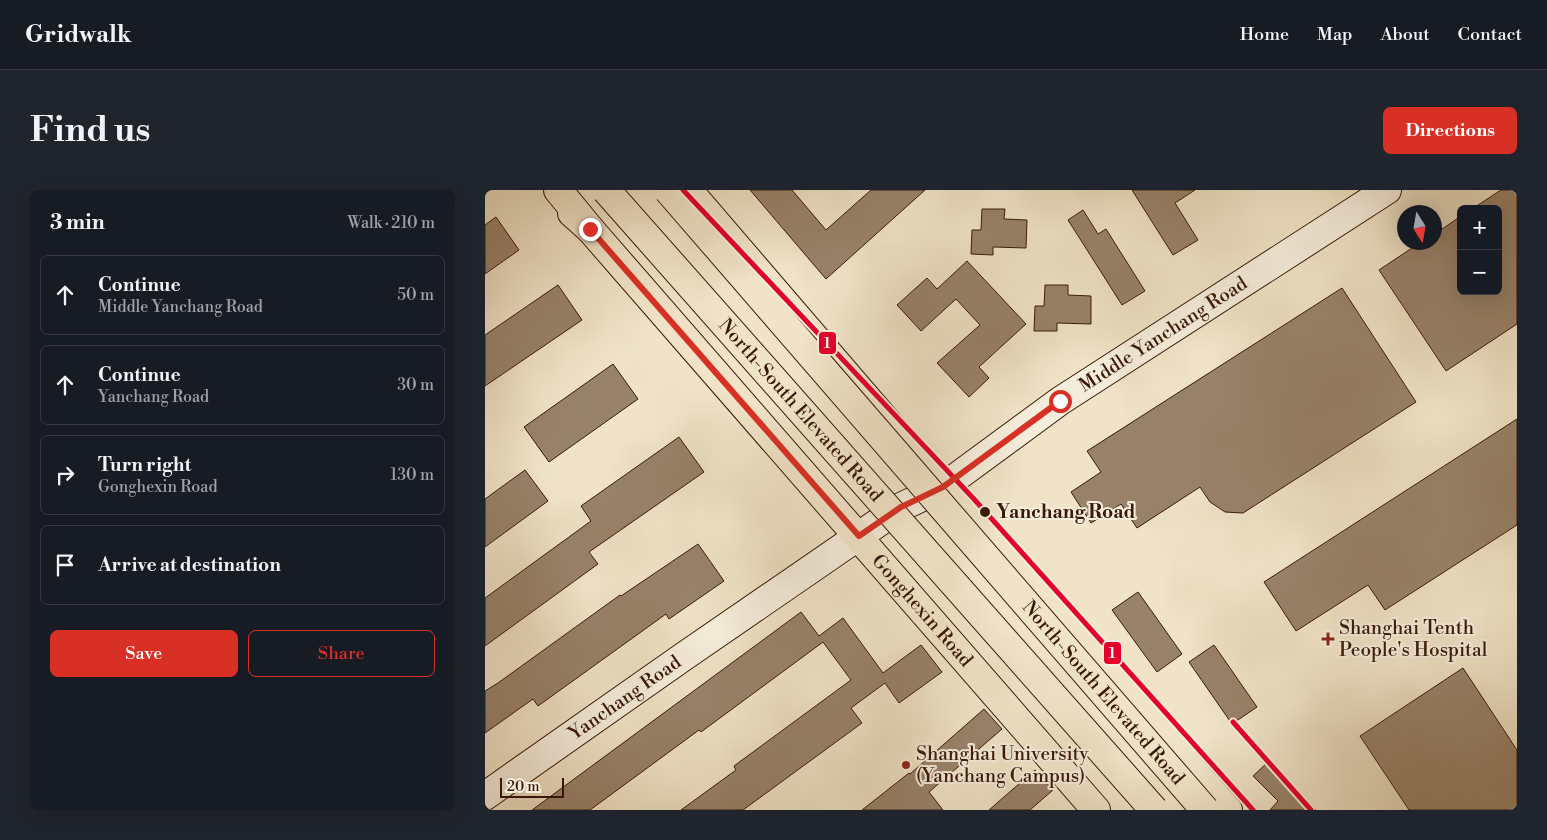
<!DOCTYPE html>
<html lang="en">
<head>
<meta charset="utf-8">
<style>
  :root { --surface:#171b24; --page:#20242c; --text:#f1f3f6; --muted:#9ea1a6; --line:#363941; --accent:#d93025 }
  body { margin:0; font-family:"Libre Bodoni",serif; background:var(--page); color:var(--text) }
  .controls { position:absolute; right:15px; top:15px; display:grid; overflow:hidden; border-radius:8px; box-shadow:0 5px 20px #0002 }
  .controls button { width:45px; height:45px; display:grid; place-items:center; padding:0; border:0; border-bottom:1px solid var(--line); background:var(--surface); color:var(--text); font:25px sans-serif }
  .compass { position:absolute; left:912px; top:15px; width:45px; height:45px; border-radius:50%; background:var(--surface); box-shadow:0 5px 20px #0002; rotate:169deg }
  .scale { position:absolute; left:15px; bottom:12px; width:64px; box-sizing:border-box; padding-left:5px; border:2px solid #391906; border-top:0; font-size:14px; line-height:18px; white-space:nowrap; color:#391906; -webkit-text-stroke:4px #f5eddb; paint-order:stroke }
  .stop { position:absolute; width:15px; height:15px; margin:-11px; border:4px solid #d93025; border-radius:50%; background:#fff }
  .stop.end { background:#d93025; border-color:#fff; box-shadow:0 1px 5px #0008 }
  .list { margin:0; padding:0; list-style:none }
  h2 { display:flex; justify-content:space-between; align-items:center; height:65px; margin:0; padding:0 20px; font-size:21px }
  h2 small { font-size:16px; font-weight:400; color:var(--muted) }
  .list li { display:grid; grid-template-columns:32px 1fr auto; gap:15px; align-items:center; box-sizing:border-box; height:80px; margin:0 10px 10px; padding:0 10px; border:1px solid var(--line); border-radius:8px }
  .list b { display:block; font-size:19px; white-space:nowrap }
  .list p { margin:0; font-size:16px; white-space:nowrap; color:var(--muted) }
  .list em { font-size:16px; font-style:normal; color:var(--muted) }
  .actions { display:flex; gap:10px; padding:15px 20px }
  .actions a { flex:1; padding:11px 0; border:1px solid var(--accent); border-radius:8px; text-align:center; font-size:18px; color:var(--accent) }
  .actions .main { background:var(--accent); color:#fff }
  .icon { flex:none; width:28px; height:28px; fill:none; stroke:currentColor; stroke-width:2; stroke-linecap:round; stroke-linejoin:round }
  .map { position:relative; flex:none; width:1032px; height:620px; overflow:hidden; border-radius:8px }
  header { display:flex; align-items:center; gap:30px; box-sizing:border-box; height:70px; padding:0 25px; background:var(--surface); border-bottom:1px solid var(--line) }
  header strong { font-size:24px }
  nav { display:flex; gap:28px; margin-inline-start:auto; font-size:18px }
  .intro { display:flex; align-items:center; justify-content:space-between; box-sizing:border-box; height:120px; padding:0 30px }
  h1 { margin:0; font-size:35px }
  .button { padding:12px 22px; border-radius:8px; background:var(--accent); color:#fff; font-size:18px; font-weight:700 }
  main { display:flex; gap:30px; padding:0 30px }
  aside { flex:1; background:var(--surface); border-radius:8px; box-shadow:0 5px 20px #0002 }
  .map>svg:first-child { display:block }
  .building { fill:#98826a; stroke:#391906 }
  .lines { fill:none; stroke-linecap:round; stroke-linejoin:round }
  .secondary-casing { stroke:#391906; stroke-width:30 }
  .primary-casing { stroke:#391906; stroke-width:30 }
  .highway-casing { stroke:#391906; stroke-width:30 }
  .secondary { stroke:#f5eddb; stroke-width:28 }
  .primary { stroke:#f0e3c7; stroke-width:28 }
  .highway { stroke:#f0e3c7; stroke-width:28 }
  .highway-bridge-casing { stroke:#391906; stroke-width:30; stroke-linecap:butt }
  .highway-bridge { stroke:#f0e3c7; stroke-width:28 }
  .metro-1-casing { stroke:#f5eddb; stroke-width:9 }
  .metro-1 { stroke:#e4002b; stroke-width:5 }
  .route { stroke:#d93025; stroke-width:6 }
  .stop-dot { fill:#391906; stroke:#f5eddb; stroke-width:2 }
  .poi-dot { fill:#8f2418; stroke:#f5eddb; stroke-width:2 }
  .labels { text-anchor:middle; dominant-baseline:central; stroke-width:4; stroke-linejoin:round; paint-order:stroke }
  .street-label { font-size:19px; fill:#391906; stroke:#f5eddb }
  .stop-label { font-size:19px; font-weight:bold; fill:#391906; stroke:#f5eddb; text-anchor:start }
  .poi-label { font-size:19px; fill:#391906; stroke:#f5eddb; text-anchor:start }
  .line-badge { stroke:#f5eddb; stroke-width:2 }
  .badge-label { font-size:14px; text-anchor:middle; font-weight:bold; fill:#fff }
</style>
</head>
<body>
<header>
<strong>Gridwalk</strong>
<nav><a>Home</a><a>Map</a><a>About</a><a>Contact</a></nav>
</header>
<div class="intro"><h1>Find us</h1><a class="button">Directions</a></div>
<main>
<aside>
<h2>3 min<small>Walk · 210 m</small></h2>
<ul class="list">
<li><svg class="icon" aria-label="ahead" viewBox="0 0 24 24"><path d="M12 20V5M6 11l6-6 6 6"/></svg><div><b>Continue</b><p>Middle Yanchang Road</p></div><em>50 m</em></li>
<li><svg class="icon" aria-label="ahead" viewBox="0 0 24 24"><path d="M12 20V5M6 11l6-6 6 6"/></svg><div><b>Continue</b><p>Yanchang Road</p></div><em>30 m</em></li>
<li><svg class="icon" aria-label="right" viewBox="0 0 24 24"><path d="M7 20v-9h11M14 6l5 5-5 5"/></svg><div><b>Turn right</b><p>Gonghexin Road</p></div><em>130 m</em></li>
<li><svg class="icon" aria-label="arrive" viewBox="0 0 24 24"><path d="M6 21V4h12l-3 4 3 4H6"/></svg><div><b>Arrive at destination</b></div></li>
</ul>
<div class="actions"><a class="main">Save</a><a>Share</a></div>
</aside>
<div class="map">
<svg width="1032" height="620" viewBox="0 0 1032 620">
  <rect width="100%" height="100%" fill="#f0e3c7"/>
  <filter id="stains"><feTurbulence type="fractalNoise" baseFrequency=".004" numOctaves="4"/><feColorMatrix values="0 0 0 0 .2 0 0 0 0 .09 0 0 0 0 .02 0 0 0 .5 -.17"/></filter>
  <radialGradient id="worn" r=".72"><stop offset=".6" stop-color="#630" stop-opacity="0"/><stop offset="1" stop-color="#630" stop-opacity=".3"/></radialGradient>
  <path class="building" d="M265,0H307L341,40L386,0H440L341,89Z
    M647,0H710L690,13L713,50L688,65Z
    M1016,0H1032V134L961,181L894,80L936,52H950V44L976,26V101H1013V19H987Z
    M497,19H520L519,29L542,30L541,58L508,57V65L486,64L487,40H496Z
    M598,20L613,44L621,39L660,101L637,115L583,30Z
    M11,27L34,60L0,84V35Z
    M482,71L541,134L494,177L504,188L484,207L452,173L495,135L471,109L436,141L412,115L442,88L452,99Z
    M73,95L97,130L0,196V145Z
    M560,95H583V105L606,106V134L572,133V141H549L550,116H559Z
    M857,98L931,212L758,323L740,322L725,312L715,297L652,338L636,314L606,333L586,302L616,282L602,261Z
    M128,174L153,209L64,272L39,237Z
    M1032,229V335L900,420L883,395L811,441L779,392Z
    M194,247L219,282L104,362L113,374L0,456V408L106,331L96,316Z
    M40,280L63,311L0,357V309Z
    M213,354L239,391L184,429L181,424L53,516L48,509L0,543V501L13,493L135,405L136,406Z
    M653,402L697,464L672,482L627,420Z
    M316,422L334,446L358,428L398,483L436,455L457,482L414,513L400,493L366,518L377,533L258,620H196L251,580L249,576L366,490L338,452L216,542L214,540L105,620H47Z
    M729,455L772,517L747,534L704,472Z
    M978,478L1032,560V620H924L875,546Z
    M499,519L517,539L444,602L458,620H377L424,583L425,584Z
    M784,571L831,620H785L793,611L768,586Z
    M550,580L568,600L545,620H504Z"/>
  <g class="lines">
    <defs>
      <g id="secondary">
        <path id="s1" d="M0,606L198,467L416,317L458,297L575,211L902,0"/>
      </g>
      <g id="primary">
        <path d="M203,0L458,297L743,620"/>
        <path id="s2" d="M87,23L105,39L611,620"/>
      </g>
      <path id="highway" d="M73,0L105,39"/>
    </defs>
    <use href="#secondary" class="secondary-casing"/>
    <use href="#primary" class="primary-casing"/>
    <use href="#highway" class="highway-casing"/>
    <use href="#secondary" class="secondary"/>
    <use href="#primary" class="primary"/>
    <use href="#highway" class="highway"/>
    <defs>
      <g id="highway-bridge">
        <path id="s3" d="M121,0L669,620"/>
        <path id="s4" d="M183,0L720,620"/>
      </g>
    </defs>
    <use href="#highway-bridge" class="highway-bridge-casing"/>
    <use href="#highway-bridge" class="highway-bridge"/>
    <defs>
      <path id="metro-1" d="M198,0L488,308L768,620
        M748,532L826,620"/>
    </defs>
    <use href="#metro-1" class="metro-1-casing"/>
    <use href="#metro-1" class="metro-1"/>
  </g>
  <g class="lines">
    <path class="route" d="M105,39L374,346L416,317L458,297L575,211"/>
  </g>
  <circle class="stop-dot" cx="500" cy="322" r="6"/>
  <g class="poi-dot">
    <path d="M840.5 441.5h5v5h5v5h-5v5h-5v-5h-5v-5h5z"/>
    <circle cx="421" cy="575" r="5"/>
  </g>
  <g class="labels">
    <g class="street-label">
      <text stroke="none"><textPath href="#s1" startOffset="821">Middle Yanchang Road</textPath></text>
      <text stroke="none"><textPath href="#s3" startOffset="294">North-South Elevated Road</textPath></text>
      <text stroke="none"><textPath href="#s2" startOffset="530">Gonghexin Road</textPath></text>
      <text stroke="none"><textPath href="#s4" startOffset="665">North-South Elevated Road</textPath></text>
      <text stroke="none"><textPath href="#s1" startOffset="171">Yanchang Road</textPath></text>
    </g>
    <g class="stop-label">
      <text x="511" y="322">Yanchang Road</text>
    </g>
    <g class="poi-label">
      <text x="854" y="438">Shanghai Tenth<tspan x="854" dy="22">People's Hospital</tspan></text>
      <text x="431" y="564">Shanghai University<tspan x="431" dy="22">(Yanchang Campus)</tspan></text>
    </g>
  </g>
  <g class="line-badge">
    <rect x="333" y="141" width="19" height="24" rx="5" fill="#e4002b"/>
    <rect x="618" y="451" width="19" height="24" rx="5" fill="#e4002b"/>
  </g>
  <g class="badge-label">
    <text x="342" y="158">1</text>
    <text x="627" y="468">1</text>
  </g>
  <rect width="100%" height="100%" filter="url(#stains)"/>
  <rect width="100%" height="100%" fill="url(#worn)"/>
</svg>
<div class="controls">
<button>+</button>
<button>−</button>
</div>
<svg class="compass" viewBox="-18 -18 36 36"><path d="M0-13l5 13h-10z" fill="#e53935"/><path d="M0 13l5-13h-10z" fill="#9ea1a6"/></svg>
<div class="scale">20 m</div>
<div class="stop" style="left:575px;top:211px"></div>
<div class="stop end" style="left:105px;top:39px"></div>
</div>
</main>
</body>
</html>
